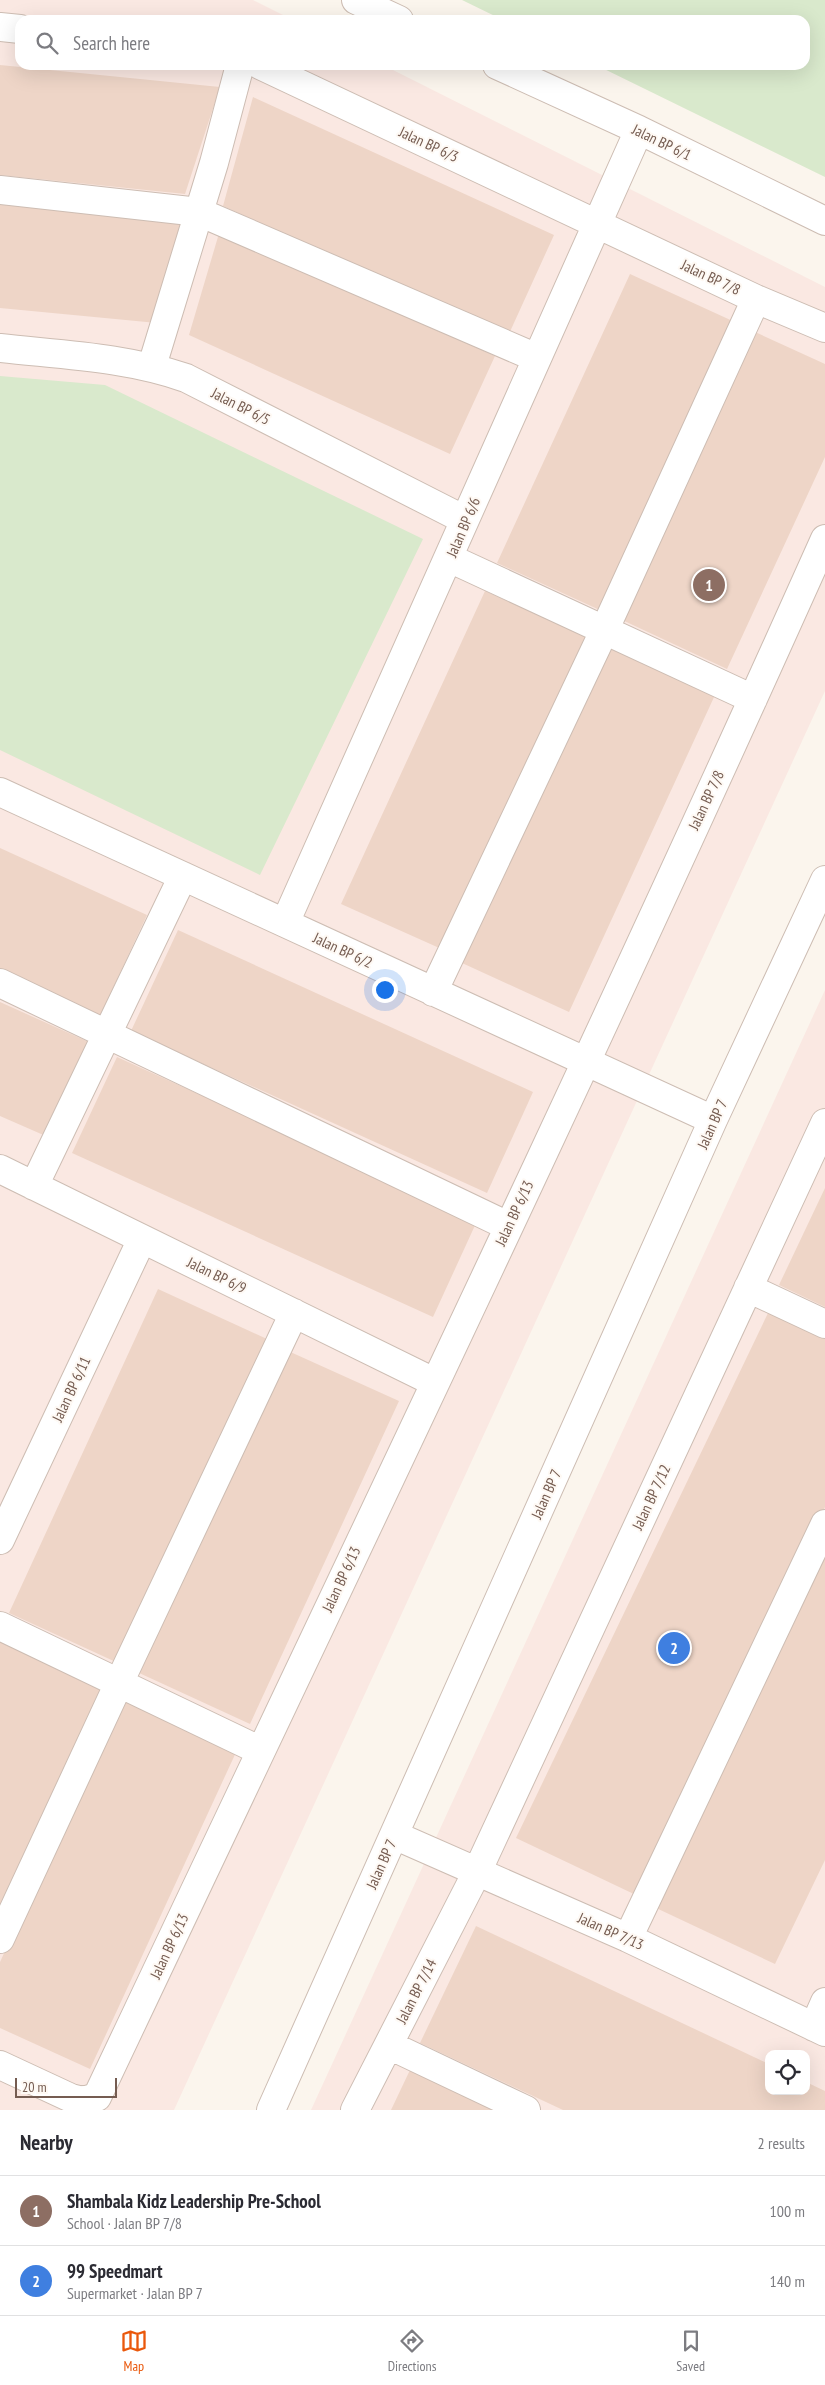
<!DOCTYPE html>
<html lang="en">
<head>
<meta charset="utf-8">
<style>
  :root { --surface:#fff; --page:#f2f2f3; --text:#2b2b33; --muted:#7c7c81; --line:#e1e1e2; --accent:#ea580c }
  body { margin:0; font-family:"PT Sans Narrow",sans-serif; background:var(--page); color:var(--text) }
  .controls { position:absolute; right:15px; bottom:15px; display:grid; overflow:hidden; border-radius:10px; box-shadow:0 5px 20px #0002 }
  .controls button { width:45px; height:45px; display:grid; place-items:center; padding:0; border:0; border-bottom:1px solid var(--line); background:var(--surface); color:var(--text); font:25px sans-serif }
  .scale { position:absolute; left:15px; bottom:12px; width:102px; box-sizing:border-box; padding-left:5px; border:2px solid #755c51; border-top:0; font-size:14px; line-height:18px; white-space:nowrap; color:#755c51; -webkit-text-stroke:4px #fef9f4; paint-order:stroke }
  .you { position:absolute; left:384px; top:989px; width:18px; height:18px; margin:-12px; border:4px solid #fff; border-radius:50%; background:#1a73e8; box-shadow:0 0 0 8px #1a73e833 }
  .badge { display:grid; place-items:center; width:32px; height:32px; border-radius:50%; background:var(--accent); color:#fff; font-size:16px; font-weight:700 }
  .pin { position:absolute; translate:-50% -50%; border:2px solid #fff; box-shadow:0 1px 5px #0006 }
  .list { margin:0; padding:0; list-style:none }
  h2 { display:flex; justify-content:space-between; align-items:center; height:65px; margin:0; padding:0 20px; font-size:21px }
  h2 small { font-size:16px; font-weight:400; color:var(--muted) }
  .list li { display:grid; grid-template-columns:32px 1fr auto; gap:15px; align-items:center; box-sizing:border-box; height:70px; padding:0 20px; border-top:1px solid var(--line) }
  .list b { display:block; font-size:19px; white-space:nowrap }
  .list p { margin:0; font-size:16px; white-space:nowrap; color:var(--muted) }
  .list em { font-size:16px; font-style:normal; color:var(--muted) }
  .icon { flex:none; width:28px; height:28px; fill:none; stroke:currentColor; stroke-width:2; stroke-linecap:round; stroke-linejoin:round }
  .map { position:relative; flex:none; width:825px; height:2110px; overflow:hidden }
  .search { position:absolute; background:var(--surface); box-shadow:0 5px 20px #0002; left:15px; right:15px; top:15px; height:55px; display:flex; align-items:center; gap:12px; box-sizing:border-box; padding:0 18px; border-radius:15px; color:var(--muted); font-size:19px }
  .sheet { height:205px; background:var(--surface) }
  nav { display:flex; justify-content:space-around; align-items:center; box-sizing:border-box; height:70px; border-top:1px solid var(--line); background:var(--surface); font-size:14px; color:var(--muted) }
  nav a { display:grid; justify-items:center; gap:2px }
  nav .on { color:var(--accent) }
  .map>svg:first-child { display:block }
  .commercial { fill:#fae8e2; fill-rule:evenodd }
  .green { fill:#d9e9cc }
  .building { fill:#eed5c7 }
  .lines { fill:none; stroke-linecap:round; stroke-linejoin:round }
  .minor-casing { stroke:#cdbdb3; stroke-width:30 }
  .minor { stroke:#fff; stroke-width:28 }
  .labels { text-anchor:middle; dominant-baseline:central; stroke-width:4; stroke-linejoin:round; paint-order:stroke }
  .street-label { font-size:15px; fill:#755c51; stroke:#fef9f4 }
</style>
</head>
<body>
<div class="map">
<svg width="825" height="2110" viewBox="0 0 825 2110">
  <rect width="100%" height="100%" fill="#fbf5ed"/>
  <path class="commercial" d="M0,0H253L293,20H20V65H383L825,287V691L174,2110H0Z
    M825,990V2110H311ZM769,2054H806V2091H769Z"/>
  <path class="green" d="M462,0H825V177L596,65H805V20H503Z
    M0,376L105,385L423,539L260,875L0,750Z"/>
  <path class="building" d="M0,65L220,87L185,194L0,175Z
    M253,97L554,235L508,336L223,206Z
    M0,202L186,220L157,323L0,308Z
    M220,230L495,356L450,454L189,335Z
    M630,274L737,323L604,612L497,563Z
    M753,331L825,364V457L727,669L620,619Z
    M485,591L590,638L446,951L341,904Z
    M608,647L715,695L569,1012L462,963Z
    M0,848L147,915L100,1016L0,970Z
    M178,930L533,1092L487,1193L131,1031Z
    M0,1002L91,1043L48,1137L0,1116Z
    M117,1057L477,1221L433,1317L72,1153Z
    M825,1188V1307L779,1285Z
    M158,1289L267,1339L118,1663L9,1613Z
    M769,1311L825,1338V1507L638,1896L516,1838Z
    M286,1350L399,1401L250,1724L137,1672Z
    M825,1549V1860L775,1964L654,1907Z
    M0,1640L108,1689L0,1922Z
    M123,1695L238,1748L90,2069L0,2028V1962Z
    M476,1926L769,2064V2091H806V2082L825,2091V2110H563L420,2043Z
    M410,2070L495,2110H391Z"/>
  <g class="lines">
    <defs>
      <path id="minor" d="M356,0L399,20
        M0,27L20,29
        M260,65L756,299L825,328
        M497,65L639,130L825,221
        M0,190L199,212L537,358
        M0,348C63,355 126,357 186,378L465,520
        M152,366L214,163L240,65
        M449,558L753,699
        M0,792L713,1120
        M285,923L639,130
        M0,983L508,1226
        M433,992L604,631L756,299
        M0,1169L434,1382
        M34,1186L183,876
        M748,1288L825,1324
        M0,1540L142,1239
        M0,1626L261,1751
        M394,1835L628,1938L825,2032
        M628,1938L825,1524
        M0,1939L119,1683L294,1313
        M814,2027L825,2002
        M389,2045L526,2110
        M0,2065L71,2098L83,2101L97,2097C342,1579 591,1062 825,539
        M271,2110L713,1120L825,880
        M355,2110L477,1872L825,1123"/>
    </defs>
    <use href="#minor" class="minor-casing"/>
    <use href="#minor" class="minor"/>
  </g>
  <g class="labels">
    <g class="street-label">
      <text transform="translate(662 142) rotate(26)">Jalan BP 6/1</text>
      <text transform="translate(429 144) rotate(25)">Jalan BP 6/3</text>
      <text transform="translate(711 277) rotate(25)">Jalan BP 7/8</text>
      <text transform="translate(241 406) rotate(27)">Jalan BP 6/5</text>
      <text transform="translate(463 527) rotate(-67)">Jalan BP 6/6</text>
      <text transform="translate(706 800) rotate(-65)">Jalan BP 7/8</text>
      <text transform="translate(343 950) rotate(25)">Jalan BP 6/2</text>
      <text transform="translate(712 1124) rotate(-66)">Jalan BP 7</text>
      <text transform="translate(514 1213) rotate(-65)">Jalan BP 6/13</text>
      <text transform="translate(217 1275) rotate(26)">Jalan BP 6/9</text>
      <text transform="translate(71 1389) rotate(-65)">Jalan BP 6/11</text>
      <text transform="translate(546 1494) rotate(-66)">Jalan BP 7</text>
      <text transform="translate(651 1497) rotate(-65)">Jalan BP 7/12</text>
      <text transform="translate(341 1579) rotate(-65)">Jalan BP 6/13</text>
      <text transform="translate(381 1864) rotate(-66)">Jalan BP 7</text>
      <text transform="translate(611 1931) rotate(24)">Jalan BP 7/13</text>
      <text transform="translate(169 1946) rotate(-65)">Jalan BP 6/13</text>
      <text transform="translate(416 1991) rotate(-63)">Jalan BP 7/14</text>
    </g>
  </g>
</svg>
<div class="controls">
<button><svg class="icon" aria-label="locate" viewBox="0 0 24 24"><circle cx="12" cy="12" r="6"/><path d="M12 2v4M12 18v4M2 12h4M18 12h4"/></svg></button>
</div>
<div class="scale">20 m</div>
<div class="you"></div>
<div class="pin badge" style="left:709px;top:585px;background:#8d6e63">1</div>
<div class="pin badge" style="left:674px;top:1648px;background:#3f7fe0">2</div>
<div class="search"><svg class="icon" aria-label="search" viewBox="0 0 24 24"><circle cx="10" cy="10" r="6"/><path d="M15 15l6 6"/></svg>Search here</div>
</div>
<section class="sheet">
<h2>Nearby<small>2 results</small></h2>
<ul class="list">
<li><span class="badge" style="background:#8d6e63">1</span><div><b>Shambala Kidz Leadership Pre-School</b><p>School · Jalan BP 7/8</p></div><em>100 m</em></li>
<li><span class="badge" style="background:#3f7fe0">2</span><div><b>99 Speedmart</b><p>Supermarket · Jalan BP 7</p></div><em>140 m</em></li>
</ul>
</section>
<nav>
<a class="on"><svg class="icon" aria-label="map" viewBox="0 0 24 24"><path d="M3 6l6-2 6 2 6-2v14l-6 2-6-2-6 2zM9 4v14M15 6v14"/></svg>Map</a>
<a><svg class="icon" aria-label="directions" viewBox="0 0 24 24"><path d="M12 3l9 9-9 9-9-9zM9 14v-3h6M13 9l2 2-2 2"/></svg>Directions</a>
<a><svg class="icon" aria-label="saved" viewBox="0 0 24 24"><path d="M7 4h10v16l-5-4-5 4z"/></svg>Saved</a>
</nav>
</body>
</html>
